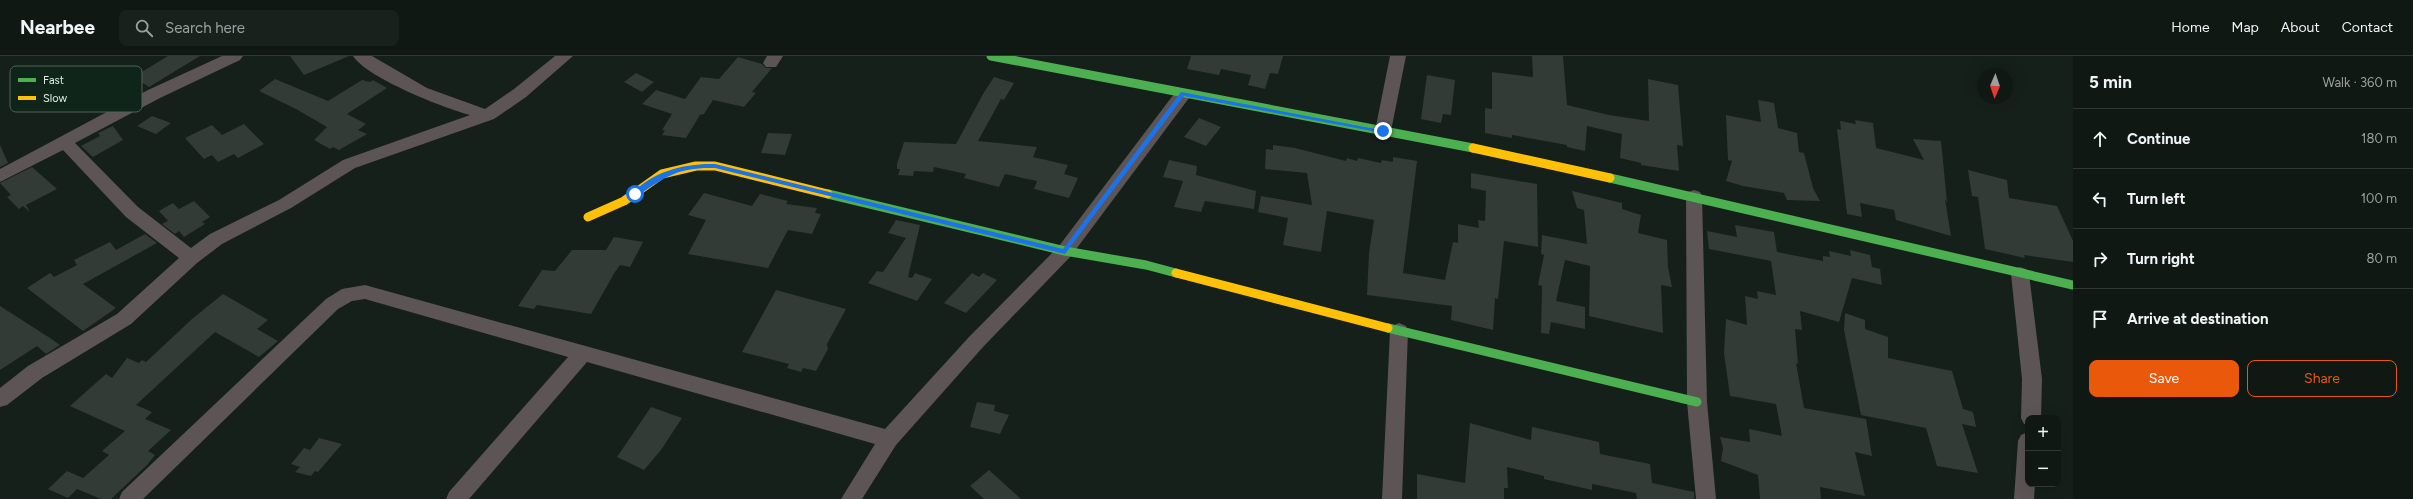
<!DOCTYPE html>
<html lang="en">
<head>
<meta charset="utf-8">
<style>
  :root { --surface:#101814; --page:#19211d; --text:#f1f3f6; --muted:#9ca0a0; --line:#303734; --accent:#ea580c }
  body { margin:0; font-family:Figtree,sans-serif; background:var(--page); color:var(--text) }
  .controls { position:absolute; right:12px; bottom:12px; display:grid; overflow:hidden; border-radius:8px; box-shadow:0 4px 16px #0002 }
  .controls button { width:36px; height:36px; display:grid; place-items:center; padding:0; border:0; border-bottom:1px solid var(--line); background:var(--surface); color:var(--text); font:20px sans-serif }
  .compass { position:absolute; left:1977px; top:12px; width:36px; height:36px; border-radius:50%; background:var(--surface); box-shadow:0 4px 16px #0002; rotate:182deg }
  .stop { position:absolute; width:12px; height:12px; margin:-9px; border:3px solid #1a73e8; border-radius:50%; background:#fff }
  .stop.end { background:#1a73e8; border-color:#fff; box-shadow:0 1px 4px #0008 }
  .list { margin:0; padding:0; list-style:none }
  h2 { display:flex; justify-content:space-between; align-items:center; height:52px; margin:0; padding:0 16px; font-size:17px }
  h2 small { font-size:13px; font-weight:400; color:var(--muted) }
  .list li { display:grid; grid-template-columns:26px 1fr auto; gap:12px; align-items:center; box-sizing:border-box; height:60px; padding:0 16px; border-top:1px solid var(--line) }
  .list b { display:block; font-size:15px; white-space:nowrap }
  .list em { font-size:13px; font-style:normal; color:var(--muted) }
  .actions { display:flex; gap:8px; padding:12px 16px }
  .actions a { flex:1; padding:9px 0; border:1px solid var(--accent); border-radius:8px; text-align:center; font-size:14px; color:var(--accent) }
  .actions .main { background:var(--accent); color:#fff }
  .icon { flex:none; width:22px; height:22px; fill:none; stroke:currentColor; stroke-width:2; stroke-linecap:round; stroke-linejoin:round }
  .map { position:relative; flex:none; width:2073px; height:443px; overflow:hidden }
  header { display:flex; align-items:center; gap:24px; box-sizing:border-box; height:56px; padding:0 20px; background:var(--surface); border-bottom:1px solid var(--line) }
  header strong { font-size:19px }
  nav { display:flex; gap:22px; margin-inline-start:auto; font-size:14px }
  .search { width:280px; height:36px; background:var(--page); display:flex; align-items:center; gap:10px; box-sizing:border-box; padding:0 14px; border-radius:8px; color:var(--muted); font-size:15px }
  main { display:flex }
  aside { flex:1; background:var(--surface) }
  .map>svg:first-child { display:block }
  .building { fill:#323b36 }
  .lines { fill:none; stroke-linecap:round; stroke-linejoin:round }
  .street { fill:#5c5455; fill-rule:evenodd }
  .fast { stroke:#4caf50; stroke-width:9 }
  .slow { stroke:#ffc107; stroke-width:9 }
  .route { fill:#1a73e8 }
  .key { fill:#10251a; stroke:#4f6258; stroke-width:1 }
  .key-label { font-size:11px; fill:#e2efe7 }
</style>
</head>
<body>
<header>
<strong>Nearbee</strong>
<div class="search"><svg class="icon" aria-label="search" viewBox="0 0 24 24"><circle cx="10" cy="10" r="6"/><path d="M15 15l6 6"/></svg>Search here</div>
<nav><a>Home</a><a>Map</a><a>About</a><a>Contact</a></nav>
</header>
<main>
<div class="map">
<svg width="2073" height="443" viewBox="0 0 2073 443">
  <rect width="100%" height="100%" fill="#15201a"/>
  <path class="building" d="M168,0H200L149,31L138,24L103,44L96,40L91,43L77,35L113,14L117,16L123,13L135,20Z
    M290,0H349L304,19Z
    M1191,0H1283L1278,18L1270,17L1265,33L1248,29L1251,19L1221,13L1219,19L1187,13Z
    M1532,0H1563L1567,49L1609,59L1649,65L1648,23L1678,29L1683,90L1677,89L1679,115L1641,109V107L1620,102L1622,78L1587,70L1585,95L1567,91V89L1512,79V82L1485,77V52L1492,53V16L1533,21Z
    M738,1L762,8L766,12H772L752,36L756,37L744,51L713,44L704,58L700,59L686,82L662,79L665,74H662L672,58L642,48L656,34L685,43L701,21L719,23Z
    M636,17L654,26L642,36L624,26Z
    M1427,19L1455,24L1451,59L1443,58L1441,67L1421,63Z
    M994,21L1014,27L1004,44L1001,43L978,85L1037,91L1033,101L1068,109L1064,118L1078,122L1069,142L1034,133L1037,125L1005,118L999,131L964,122L966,118L934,111L933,116L914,115L913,120L898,119L900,113H897V108L904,86L956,88L983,38Z
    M275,23L328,45L362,24L370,26L373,24L387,32L347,58L366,68L358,74L367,78L339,94L333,91L330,93L314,84L327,71L296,53L259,35Z
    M1758,44L1774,47L1778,72L1797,77L1799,96L1804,97L1813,132L1820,145L1787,144L1784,137L1743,130L1726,125L1732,105L1728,104L1726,59L1761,66Z
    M152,60L171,67L156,78L137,70Z
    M1199,62L1221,71L1206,90L1184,81Z
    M1855,64L1873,67L1876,92L1924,104L1913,83L1941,85L1947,146L1945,143L1951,180L1896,164L1894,154L1860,147L1862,161L1847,158L1837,73L1841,74L1840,65L1856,68Z
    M244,68L264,88L238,102L234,98L218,106L212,99L204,103L185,82L212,69L222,79Z
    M113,70L123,84L93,101L81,90L100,80L98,77Z
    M768,77L792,78L785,99L761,97Z
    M0,89L8,107L0,111Z
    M1273,89L1295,92L1346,105L1347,102L1357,105L1358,102L1381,107L1382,104L1393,106V101L1417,105L1403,217L1445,224L1453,186L1458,187V168L1479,172L1478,164L1485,165L1486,135L1471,132V117L1537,128L1538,191L1504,185L1498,243L1495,242L1493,274L1451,264L1452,250L1367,239L1369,197L1374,164L1327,155L1321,196L1283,189L1288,162L1258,156L1261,140L1312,149L1307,117L1265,113L1266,93L1273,94Z
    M1169,104L1197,110L1196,119L1256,135L1254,153L1205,145L1201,156L1174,151L1183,125L1163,121Z
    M32,111L57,133L26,149L30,156L23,150L19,153L7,141L11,139L0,127Z
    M1968,114L2007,124L2009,142L2057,150L2073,185V206L2024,199L2025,202L1985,193L1978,141L1972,140Z
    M1572,135L1622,147V153L1641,159L1638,177L1667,184L1668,211L1672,231L1661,229L1663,277L1589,260L1590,210L1565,204L1556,245L1585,251V273L1551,266L1549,278L1541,277L1542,230L1538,229L1544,199L1541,198L1542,179L1587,188L1584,154L1577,152Z
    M704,137L752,150L760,138L788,145L786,148L817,152L815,157L821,158L812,178L788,174L768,212L688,198L706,164L688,159Z
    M194,145L210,161L202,166L205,168L184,181L179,175L175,178L162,168L168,165L159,155L173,147L179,153Z
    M896,164L920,169L908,221L912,222L915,217L932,223L917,245L868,227L877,215L883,216L906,182L888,177Z
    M1735,169L1774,176L1777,196L1823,205V200L1830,201L1829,195L1851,200L1850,194L1870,199L1872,211L1880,213L1882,229L1852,222L1839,266L1800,255L1802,274L1795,273L1798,308L1796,307L1804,352L1866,363L1872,400L1855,396L1865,440L1820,431L1821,443H1760L1758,419L1721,405L1723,392L1720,381L1750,386L1749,373L1782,380L1776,348L1730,340L1724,297L1726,263L1747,269L1745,240L1758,243L1757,235L1776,239L1771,205L1709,193L1707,175L1737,181Z
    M145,178L157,187L83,228L116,252L83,275L27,232L50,217L54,221L77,209L74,204L110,186L116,194Z
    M614,181L643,186L630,211L620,209L615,216L591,258L537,249L534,253L518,250L542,214L555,215L572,194H606Z
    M972,217L979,221L983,217L997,224L966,257L944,247Z
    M776,234L846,253L827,288L828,293L816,315L803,312L801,316L787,312L789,308L742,296Z
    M223,238L268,264L257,273L278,285L259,301L215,276L136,349L152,356L145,363L171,374L148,395L155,399L147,409L111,443H101L77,433L68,442L48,433L67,415L83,422L109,399L102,395L125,375L70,350L106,318L112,322L127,302L139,307L142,304L146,306L192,263Z
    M0,250L50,282L60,289L46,298L37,290L0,314Z
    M1845,257L1865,264V273L1888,281V302L1952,315L1963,353L1973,356L1976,371L1962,368L1978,417L1937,410L1926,372L1861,359L1844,274Z
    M977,346L995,349L994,355L1009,359L1000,378L970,371Z
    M651,351L682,362L661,394L644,414L617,401Z
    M1470,367L1531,384L1532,371L1599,386L1600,398L1650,408L1652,427L1694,436V443H1637L1636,437L1592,428V434L1544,423V420L1507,411L1508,432H1504V443H1417V418L1465,427Z
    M319,382L342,388L318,416L315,415L311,420L295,416L300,411L291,408L304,392L310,394Z
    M989,414L1021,443H984L970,430Z"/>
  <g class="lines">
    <path class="street" d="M222,0H243L240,4L160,42L75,87L138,151L191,192L210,178L279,144L343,104L470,59C444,52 367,22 353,0H372L427,32L485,53L514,33L555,0H573L526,41L494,63L355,112L291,152L222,188L197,207L131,268L42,322L7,349L0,351V332L28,310L117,258L179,202L126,161L63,94L0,126V113L148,34Z
      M767,0H783L776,11H766L763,7Z
      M1390,0H1406L1391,75L1389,79H1377L1375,75Z
      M1183,33L1189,34L1191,38L1189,42L1071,200L983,291L896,389L862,443H841L875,388L587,306L469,443H446L449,436L568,301L365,243L352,245L338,253L143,443H119L122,436L326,243L342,233L365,229L885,373L969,281L1059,190L1177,34Z
      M1694,134L1700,136L1702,140L1707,346L1716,443H1696L1687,346L1686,140L1688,136Z
      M2020,211L2026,213L2029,218L2042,323L2041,362H2028V369L2024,368L2021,362L2022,323L2011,218L2014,213Z
      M1399,267L1406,270L1408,275L1402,443H1382L1390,275L1392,270Z
      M2028,376V428H2035L2034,443H2014L2018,385L2021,379Z"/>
    <path class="fast" d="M991,0L1473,92
      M1610,122L2073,229
      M828,138L1065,195L1146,209L1176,217
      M1388,272L1697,346"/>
    <path class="slow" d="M1473,92L1610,122
      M588,161L624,145L662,118L696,110H715L828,138
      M1176,217L1388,272"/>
  </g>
  <path class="route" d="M1181,36L1386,75L1383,77L1184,40L1065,198L715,112C679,111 666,120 637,140L632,138C652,115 686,107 715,108L1063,193Z"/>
  <rect x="10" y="10" width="132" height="46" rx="6" class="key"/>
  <rect x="18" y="22" width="18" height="4" fill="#4caf50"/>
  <rect x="18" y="40" width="18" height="4" fill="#ffc107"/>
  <g class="key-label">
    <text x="43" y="28">Fast</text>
    <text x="43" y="46">Slow</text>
  </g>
</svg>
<div class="controls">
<button>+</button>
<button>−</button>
</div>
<svg class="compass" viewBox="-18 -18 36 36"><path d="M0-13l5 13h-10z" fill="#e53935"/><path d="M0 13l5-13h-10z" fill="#9ca0a0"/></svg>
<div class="stop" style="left:635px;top:138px"></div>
<div class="stop end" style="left:1383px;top:75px"></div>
</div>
<aside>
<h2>5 min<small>Walk · 360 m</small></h2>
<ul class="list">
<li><svg class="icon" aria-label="ahead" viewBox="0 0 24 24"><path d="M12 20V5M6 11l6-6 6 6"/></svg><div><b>Continue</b></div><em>180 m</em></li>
<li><svg class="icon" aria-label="left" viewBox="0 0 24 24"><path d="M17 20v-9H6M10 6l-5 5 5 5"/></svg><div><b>Turn left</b></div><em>100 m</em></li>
<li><svg class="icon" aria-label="right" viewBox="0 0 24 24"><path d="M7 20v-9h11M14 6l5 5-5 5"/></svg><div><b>Turn right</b></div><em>80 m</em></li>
<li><svg class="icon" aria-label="arrive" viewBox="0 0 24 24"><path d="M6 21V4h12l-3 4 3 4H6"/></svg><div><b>Arrive at destination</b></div></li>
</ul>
<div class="actions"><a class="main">Save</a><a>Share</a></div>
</aside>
</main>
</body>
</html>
